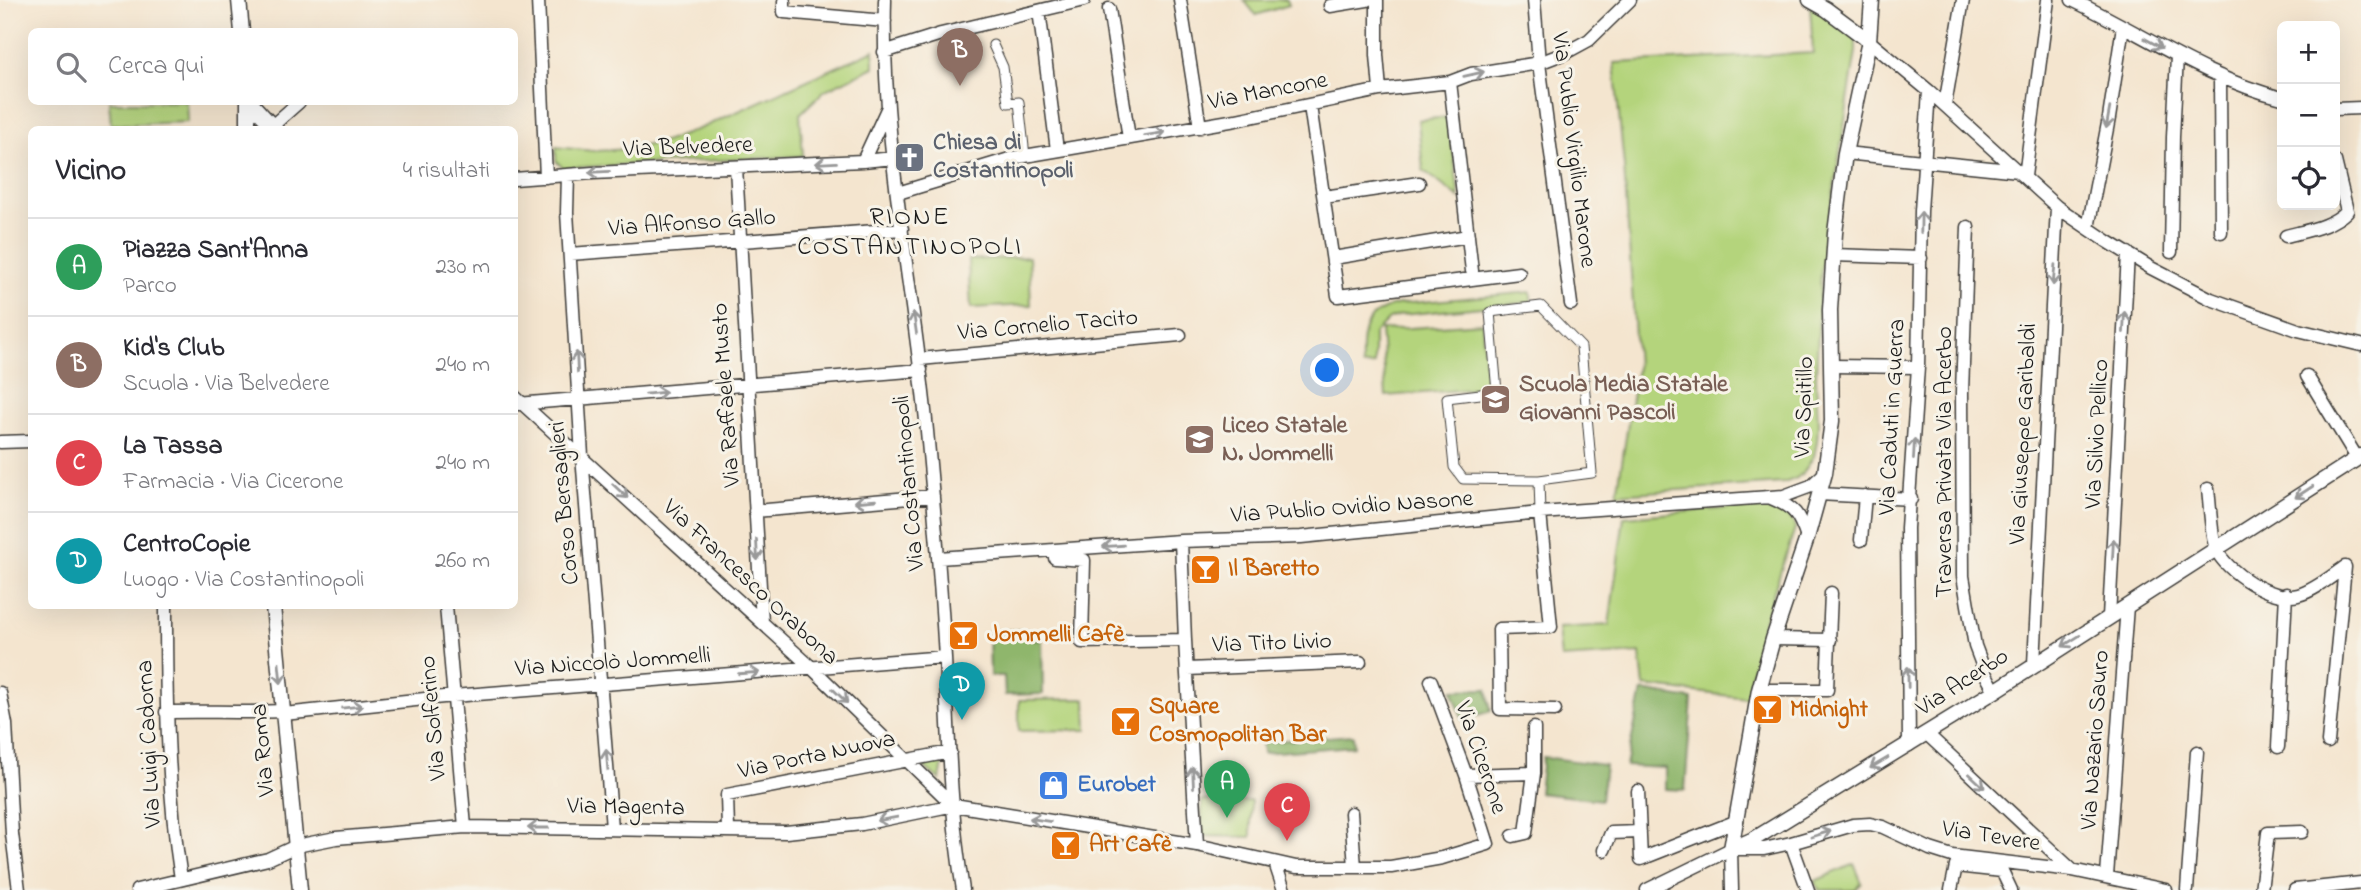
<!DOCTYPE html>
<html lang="it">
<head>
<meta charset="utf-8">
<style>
  :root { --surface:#fff; --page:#f7f7f7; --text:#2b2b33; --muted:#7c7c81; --line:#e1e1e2; --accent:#1f6fb2 }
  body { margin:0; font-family:"Indie Flower",sans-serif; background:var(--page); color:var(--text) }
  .controls { position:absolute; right:21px; top:21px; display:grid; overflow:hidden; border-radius:10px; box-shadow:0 7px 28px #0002 }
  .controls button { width:63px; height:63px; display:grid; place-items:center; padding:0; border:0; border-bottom:2px solid var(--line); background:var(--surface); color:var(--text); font:35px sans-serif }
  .you { position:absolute; left:1328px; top:371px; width:24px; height:24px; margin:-18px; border:5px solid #fff; border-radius:50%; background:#1a73e8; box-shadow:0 0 0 10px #1a73e833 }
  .badge { display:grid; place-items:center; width:46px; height:46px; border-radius:50%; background:var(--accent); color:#fff; font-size:23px; font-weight:700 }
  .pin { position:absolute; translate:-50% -58px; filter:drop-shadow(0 2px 4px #0008) }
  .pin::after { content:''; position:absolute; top:37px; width:24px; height:21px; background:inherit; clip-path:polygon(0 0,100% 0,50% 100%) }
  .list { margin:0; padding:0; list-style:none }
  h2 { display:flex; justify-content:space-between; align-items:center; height:91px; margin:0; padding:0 28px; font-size:30px }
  h2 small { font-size:23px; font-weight:400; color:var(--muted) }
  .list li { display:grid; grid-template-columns:46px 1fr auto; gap:21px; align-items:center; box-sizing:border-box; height:98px; padding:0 28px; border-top:2px solid var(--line) }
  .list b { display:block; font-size:26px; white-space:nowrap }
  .list p { margin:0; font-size:23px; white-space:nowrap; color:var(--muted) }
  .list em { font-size:23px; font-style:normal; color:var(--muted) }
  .icon { flex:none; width:38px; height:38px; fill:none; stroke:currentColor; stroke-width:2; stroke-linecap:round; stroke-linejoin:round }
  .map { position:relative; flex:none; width:2361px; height:890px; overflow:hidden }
  .search { position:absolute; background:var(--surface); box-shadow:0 7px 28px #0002; left:28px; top:28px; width:490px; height:77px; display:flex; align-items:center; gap:18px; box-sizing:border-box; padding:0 24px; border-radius:10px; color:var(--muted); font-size:26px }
  .panel { position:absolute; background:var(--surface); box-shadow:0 7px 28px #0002; left:28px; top:126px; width:490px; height:483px; border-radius:10px }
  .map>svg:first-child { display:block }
  .green { fill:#b4d47c; stroke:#68784c; stroke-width:2 }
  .forest { fill:#8fb66c; stroke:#566944; stroke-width:2 }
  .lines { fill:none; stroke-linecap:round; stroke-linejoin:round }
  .pedestrian-casing { stroke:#3c3a37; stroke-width:11 }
  .minor-casing { stroke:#3c3a37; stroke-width:15 }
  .tertiary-casing { stroke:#3c3a37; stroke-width:17 }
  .pedestrian { stroke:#fff; stroke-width:9 }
  .minor { stroke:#fff; stroke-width:12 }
  .tertiary { stroke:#fff; stroke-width:14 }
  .oneway { stroke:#999 }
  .labels { text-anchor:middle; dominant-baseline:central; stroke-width:6; stroke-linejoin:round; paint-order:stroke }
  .street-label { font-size:24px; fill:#1c1c1c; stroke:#f7f3e8 }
  .worship-label { font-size:24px; font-weight:bold; fill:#5b616d; stroke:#f7f3e8; text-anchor:start }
  .education-label { font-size:24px; font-weight:bold; fill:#785e54; stroke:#f7f3e8; text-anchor:start }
  .food-label { font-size:24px; font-weight:bold; fill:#c56008; stroke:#f7f3e8; text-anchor:start }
  .shop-label { font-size:24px; font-weight:bold; fill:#366cbe; stroke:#f7f3e8; text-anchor:start }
  .neighbourhood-label { font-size:26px; letter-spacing:2px; fill:#1c1c1c; stroke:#f7f3e8 }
</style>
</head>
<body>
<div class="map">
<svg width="2361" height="890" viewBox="0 0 2361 890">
  <rect width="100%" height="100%" fill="#f7f3e8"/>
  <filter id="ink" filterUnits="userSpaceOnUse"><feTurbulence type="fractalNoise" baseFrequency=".0143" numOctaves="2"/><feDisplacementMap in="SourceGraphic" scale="14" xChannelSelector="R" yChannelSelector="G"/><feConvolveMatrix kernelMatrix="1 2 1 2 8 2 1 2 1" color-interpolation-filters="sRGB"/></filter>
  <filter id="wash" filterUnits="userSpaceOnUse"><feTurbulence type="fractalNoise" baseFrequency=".00686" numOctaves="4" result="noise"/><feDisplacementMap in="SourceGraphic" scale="28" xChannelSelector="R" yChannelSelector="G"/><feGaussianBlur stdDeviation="1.57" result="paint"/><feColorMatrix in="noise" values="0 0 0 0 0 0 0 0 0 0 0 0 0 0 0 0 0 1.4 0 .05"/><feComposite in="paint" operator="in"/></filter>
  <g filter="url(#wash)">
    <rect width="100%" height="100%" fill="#f4e5cf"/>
    <path class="green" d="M1244,0H1287L1289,5L1256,15Z
      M1810,5L1856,35V51L1821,271L1816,377L1818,425L1817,442L1814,456L1805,470L1797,478L1784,483L1617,494L1637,367L1624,166L1614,63L1813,53Z
      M874,50V67L825,90L800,114L803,156L563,168L556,161V147L594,151L630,149L667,141L701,128Z
      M109,102H187L188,122L111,125Z
      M1449,117L1459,198L1423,170L1418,120Z
      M1029,257L1031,305L971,308L968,260Z
      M1531,292V302L1401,315L1389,319L1374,334V365L1362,366C1361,332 1362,312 1400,304Z
      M1482,323L1486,388L1386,396L1381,330Z
      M1757,506L1780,507L1793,521L1795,528C1777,584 1755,640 1747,698L1644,686L1640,653L1561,658L1558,628L1609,625L1624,517Z
      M1086,699L1087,730L1019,731V700Z
      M944,758L940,780L920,763Z
      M1202,800L1251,801V837L1202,836Z
      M1854,864L1862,883L1855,890H1819L1815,881Z"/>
    <path class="forest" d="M1033,630V640H1042L1043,694L1005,695L1004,676H990L989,631Z
      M1487,689L1491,711L1463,720L1452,690Z
      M1642,691L1692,699L1685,790L1665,789V768L1626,766Z
      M1353,735L1354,746L1263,753L1262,742Z
      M1543,757L1605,765L1601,800L1539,793Z"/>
  </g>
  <g filter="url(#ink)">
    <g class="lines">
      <defs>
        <path id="pedestrian" d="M993,45L1003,67L1008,103L1019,102L1025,156
          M1539,480L1463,479L1454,467L1447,398L1497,392L1490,312L1541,306L1581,347L1592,473L1539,480L1540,513"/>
        <path id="minor" d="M538,0L546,177
          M885,0C881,145 914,288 927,431C934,507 941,583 945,658C949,736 950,813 963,890
          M1180,0L1200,127
          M1377,0V55L1380,90
          M1534,0L1539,63L1571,304
          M2072,0C2142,33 2206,79 2282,98
          M784,1V12L885,21
          M1330,6L1367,0
          M1109,9L1129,138
          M1040,18L1057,150
          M1869,41L1929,91L2057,207L2107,241L2151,268L2211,299L2298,330L2361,345
          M884,52L941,34L1084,0
          M2220,76L2221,232
          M1450,82L1472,271
          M1945,105L1963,0
          M1310,106L1338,296L1519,273
          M2335,109L2361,108
          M272,126L299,102
          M1845,153L2019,171
          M863,161L888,107
          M736,167L762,622
          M568,175L567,212L582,456L612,828
          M2025,176L2048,0
          M514,179L593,173L863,161L894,158
          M898,193L1013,158L1236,120L1380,90L1450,82L1471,74L1539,63L1565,53L1589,40L1630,0
          M1324,197L1419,183
          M1968,227L1962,392L1963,576L1975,646L1986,675L1995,691
          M2088,228L2109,118L2123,26
          M2286,236C2308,230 2331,227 2347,211L2335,161
          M2171,252L2173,137L2177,56
          M570,254L902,229
          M1833,255L1921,258
          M1333,258L1468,236
          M920,359L1180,335
          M1831,366L1918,367
          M2307,376L2357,458
          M514,396L812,668L953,805
          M518,404L921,370
          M0,442L32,441
          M2208,489C2210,504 2211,536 2216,549C2226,572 2273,602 2298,595C2314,591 2332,576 2345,567L2328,742
          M1819,494L1911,499
          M1771,498C1795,508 1799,514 1807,538
          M755,511L933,496
          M1540,513L1551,627L1499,629L1500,709L1555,710
          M1861,540L1865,496
          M1181,541L1185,640L1197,845
          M939,558L1181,541L1301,537L1540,513L1784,496L1811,486L1825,473
          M1055,558L1084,560L1082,642L1185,640
          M166,606C166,697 167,789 181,879
          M446,606L465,827
          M2109,617L2128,253
          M1773,639L1830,640
          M2034,664L2057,207
          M1187,669L1360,662
          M1759,690H1827L1831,593
          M0,693L6,724L12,834L19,890
          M166,712C206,711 244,713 284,711
          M284,714L453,696L945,657
          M1927,734L2072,870
          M1909,745L1907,528L1918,367L1921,211L1929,91
          M2278,747L2286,594
          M1466,775L1534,773V728
          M1638,791L1641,859L1737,821
          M1351,813L1355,867
          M728,830L727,795L950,752
          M1513,836L1526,833L1534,773
          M1791,843L1808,890
          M1731,849L1732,890
          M1604,850L1611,833L1640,832
          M1275,863L1284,890
          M2107,876L2127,606
          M137,890L268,859L296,846L336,838L465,827L786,832L862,824L954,805L1197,845L1296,867H1391L1442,858L1488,844L1466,775L1431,681
          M1647,890L1731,849H1764L1791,843L1853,825L1870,824L1883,827L1930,849L1952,856L2072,870L2166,890
          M1951,890L1956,866L2002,871L2011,890
          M2187,890L2197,752
          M2261,890L2268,833L2302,832
          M2295,890L2361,883"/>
        <path id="tertiary" d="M239,0L242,32
          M1810,0L1826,9L1869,41
          M250,102L276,130
          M248,130V102
          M273,606L300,890
          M1731,849L1759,690L1773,639L1807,538L1825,473L1832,421L1830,310L1835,233L1845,153L1869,41L1872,0
          M1731,849L1754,839L1995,691L2361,456"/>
      </defs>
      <use href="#pedestrian" class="pedestrian-casing"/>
      <use href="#minor" class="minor-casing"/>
      <use href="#tertiary" class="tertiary-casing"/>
      <use href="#pedestrian" class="pedestrian"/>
      <use href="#minor" class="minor"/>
      <use href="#tertiary" class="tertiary"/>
    </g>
    <defs><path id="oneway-shaft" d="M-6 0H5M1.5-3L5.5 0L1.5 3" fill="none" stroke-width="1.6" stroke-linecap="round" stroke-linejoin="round" transform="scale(1.75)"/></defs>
    <g class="oneway">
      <use href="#oneway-shaft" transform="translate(2153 43) rotate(29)"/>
      <use href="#oneway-shaft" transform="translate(1474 74) rotate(-13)"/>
      <use href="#oneway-shaft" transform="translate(2108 118) rotate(100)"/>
      <use href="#oneway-shaft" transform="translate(1155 134) rotate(-9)"/>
      <use href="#oneway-shaft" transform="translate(826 163) rotate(177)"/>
      <use href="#oneway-shaft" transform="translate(599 172) rotate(177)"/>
      <use href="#oneway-shaft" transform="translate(1921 222) rotate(-89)"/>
      <use href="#oneway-shaft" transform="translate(2054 275) rotate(95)"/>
      <use href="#oneway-shaft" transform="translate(2124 322) rotate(-87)"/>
      <use href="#oneway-shaft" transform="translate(915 323) rotate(-98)"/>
      <use href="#oneway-shaft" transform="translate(577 362) rotate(-93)"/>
      <use href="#oneway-shaft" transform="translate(656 393) rotate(-6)"/>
      <use href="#oneway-shaft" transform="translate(1914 449) rotate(-87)"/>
      <use href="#oneway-shaft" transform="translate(620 491) rotate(43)"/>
      <use href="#oneway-shaft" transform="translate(2304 492) rotate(147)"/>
      <use href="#oneway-shaft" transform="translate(865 501) rotate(175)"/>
      <use href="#oneway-shaft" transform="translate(1113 546) rotate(176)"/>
      <use href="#oneway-shaft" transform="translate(2113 549) rotate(-87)"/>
      <use href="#oneway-shaft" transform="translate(757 550) rotate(87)"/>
      <use href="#oneway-shaft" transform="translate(2071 641) rotate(148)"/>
      <use href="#oneway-shaft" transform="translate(280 673) rotate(84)"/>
      <use href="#oneway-shaft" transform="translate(749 673) rotate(-4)"/>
      <use href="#oneway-shaft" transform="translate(1908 677) rotate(-91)"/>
      <use href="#oneway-shaft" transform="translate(840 696) rotate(44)"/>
      <use href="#oneway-shaft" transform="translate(352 707) rotate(-6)"/>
      <use href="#oneway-shaft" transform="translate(607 760) rotate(-95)"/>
      <use href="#oneway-shaft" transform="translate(1879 763) rotate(149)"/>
      <use href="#oneway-shaft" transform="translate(1193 777) rotate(-93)"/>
      <use href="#oneway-shaft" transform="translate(1977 781) rotate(43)"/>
      <use href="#oneway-shaft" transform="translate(887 819) rotate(170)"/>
      <use href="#oneway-shaft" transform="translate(1040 820) rotate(-171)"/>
      <use href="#oneway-shaft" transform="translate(538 828) rotate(-180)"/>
      <use href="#oneway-shaft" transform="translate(1821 834) rotate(-17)"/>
    </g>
  </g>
  <defs>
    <symbol id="church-square" viewBox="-11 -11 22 22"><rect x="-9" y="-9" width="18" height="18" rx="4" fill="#6b7280" stroke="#f7f3e8"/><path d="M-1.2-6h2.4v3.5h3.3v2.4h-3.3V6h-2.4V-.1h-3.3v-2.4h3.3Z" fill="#fff"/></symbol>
    <symbol id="school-square" viewBox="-11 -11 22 22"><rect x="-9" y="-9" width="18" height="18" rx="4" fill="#8d6e63" stroke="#f7f3e8"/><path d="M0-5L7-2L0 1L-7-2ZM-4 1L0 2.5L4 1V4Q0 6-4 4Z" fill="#fff"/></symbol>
    <symbol id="bar-square" viewBox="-11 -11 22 22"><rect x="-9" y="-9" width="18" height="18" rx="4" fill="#e8710a" stroke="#f7f3e8"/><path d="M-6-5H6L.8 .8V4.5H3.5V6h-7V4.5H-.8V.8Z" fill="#fff"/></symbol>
    <symbol id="shop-square" viewBox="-11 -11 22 22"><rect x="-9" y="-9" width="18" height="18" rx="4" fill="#3f7fe0" stroke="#f7f3e8"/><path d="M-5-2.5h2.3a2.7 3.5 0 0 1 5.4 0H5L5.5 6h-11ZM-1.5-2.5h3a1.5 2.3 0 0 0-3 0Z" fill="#fff"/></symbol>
  </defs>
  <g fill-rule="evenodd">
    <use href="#church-square" x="892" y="140" width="35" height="35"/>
    <use href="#school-square" x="1478" y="382" width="35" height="35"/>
    <use href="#school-square" x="1182" y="422" width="35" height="35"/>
    <use href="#bar-square" x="1188" y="552" width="35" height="35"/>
    <use href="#bar-square" x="946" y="618" width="35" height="35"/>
    <use href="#bar-square" x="1750" y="692" width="35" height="35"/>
    <use href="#bar-square" x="1108" y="704" width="35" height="35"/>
    <use href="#shop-square" x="1036" y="768" width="35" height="35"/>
    <use href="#bar-square" x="1048" y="828" width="35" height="35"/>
  </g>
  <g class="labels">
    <g class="street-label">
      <text transform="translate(1268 92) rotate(-11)">Via Mancone</text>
      <text transform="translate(688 148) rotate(-2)">Via Belvedere</text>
      <text transform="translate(1573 150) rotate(83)">Via Publio Virgilio Marone</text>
      <text transform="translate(692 224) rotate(-4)">Via Alfonso Gallo</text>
      <text transform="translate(1048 326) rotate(-5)">Via Cornelio Tacito</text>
      <text transform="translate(727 395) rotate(-94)">Via Raffaele Musto</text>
      <text transform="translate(1805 407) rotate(-88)">Via Spitillo</text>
      <text transform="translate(1893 417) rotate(-87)">Via Caduti in Guerra</text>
      <text transform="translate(2024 434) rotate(-87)">Via Giuseppe Garibaldi</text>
      <text transform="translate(2098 434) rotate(-87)">Via Silvio Pellico</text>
      <text transform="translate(1945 462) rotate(-90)">Traversa Privata Via Acerbo</text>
      <text transform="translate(910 483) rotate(-95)">Via Costantinopoli</text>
      <text transform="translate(565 503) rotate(-95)">Corso Bersaglieri</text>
      <text transform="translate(1352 508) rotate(-4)">Via Publio Ovidio Nasone</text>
      <text transform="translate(750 583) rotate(43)">Via Francesco Orabona</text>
      <text transform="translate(1272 644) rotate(-2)">Via Tito Livio</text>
      <text transform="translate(613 663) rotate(-4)">Via Niccolò Jommelli</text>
      <text transform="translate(1963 683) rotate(-33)">Via Acerbo</text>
      <text transform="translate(434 718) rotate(-95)">Via Solferino</text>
      <text transform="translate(2096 740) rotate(-86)">Via Nazario Sauro</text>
      <text transform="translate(150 744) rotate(-93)">Via Luigi Cadorna</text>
      <text transform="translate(264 750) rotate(-95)">Via Roma</text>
      <text transform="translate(817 756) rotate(-12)">Via Porta Nuova</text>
      <text transform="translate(1480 758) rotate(71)">Via Cicerone</text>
      <text transform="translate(626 808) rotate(1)">Via Magenta</text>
      <text transform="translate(1991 837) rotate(9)">Via Tevere</text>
    </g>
    <g class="worship-label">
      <text x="933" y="143">Chiesa di<tspan x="933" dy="28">Costantinopoli</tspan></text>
    </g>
    <g class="education-label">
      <text x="1519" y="385">Scuola Media Statale<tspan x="1519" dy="28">Giovanni Pascoli</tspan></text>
      <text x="1222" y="426">Liceo Statale<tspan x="1222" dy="28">N. Jommelli</tspan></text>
    </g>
    <g class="food-label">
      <text x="1228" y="569">Il Baretto</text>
      <text x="987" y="635">Jommelli Cafè</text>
      <text x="1149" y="707">Square<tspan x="1149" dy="28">Cosmopolitan Bar</tspan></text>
      <text x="1790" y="710">Midnight</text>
      <text x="1089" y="845">Art Cafè</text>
    </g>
    <g class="shop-label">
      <text x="1077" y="785">Eurobet</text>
    </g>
    <g class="neighbourhood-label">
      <text x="910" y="218">RIONE<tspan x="910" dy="30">COSTANTINOPOLI</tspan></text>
    </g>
  </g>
</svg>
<div class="controls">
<button>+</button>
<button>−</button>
<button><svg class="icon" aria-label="locate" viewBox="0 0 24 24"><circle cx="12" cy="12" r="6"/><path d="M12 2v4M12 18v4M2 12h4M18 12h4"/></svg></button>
</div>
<div class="you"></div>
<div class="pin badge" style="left:1227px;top:818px;background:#2e9e5b">A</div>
<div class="pin badge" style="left:960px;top:86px;background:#8d6e63">B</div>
<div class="pin badge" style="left:1287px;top:841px;background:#e0444e">C</div>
<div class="pin badge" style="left:962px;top:720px;background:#0f9aa8">D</div>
<div class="search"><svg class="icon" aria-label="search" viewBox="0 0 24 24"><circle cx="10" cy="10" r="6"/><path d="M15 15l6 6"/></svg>Cerca qui</div>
<section class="panel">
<h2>Vicino<small>4 risultati</small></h2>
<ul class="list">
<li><span class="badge" style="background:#2e9e5b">A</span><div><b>Piazza Sant'Anna</b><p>Parco</p></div><em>230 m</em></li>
<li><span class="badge" style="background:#8d6e63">B</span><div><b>Kid's Club</b><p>Scuola · Via Belvedere</p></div><em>240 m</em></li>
<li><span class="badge" style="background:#e0444e">C</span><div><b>La Tassa</b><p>Farmacia · Via Cicerone</p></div><em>240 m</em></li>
<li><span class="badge" style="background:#0f9aa8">D</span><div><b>CentroCopie</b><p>Luogo · Via Costantinopoli</p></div><em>260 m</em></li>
</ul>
</section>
</div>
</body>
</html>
